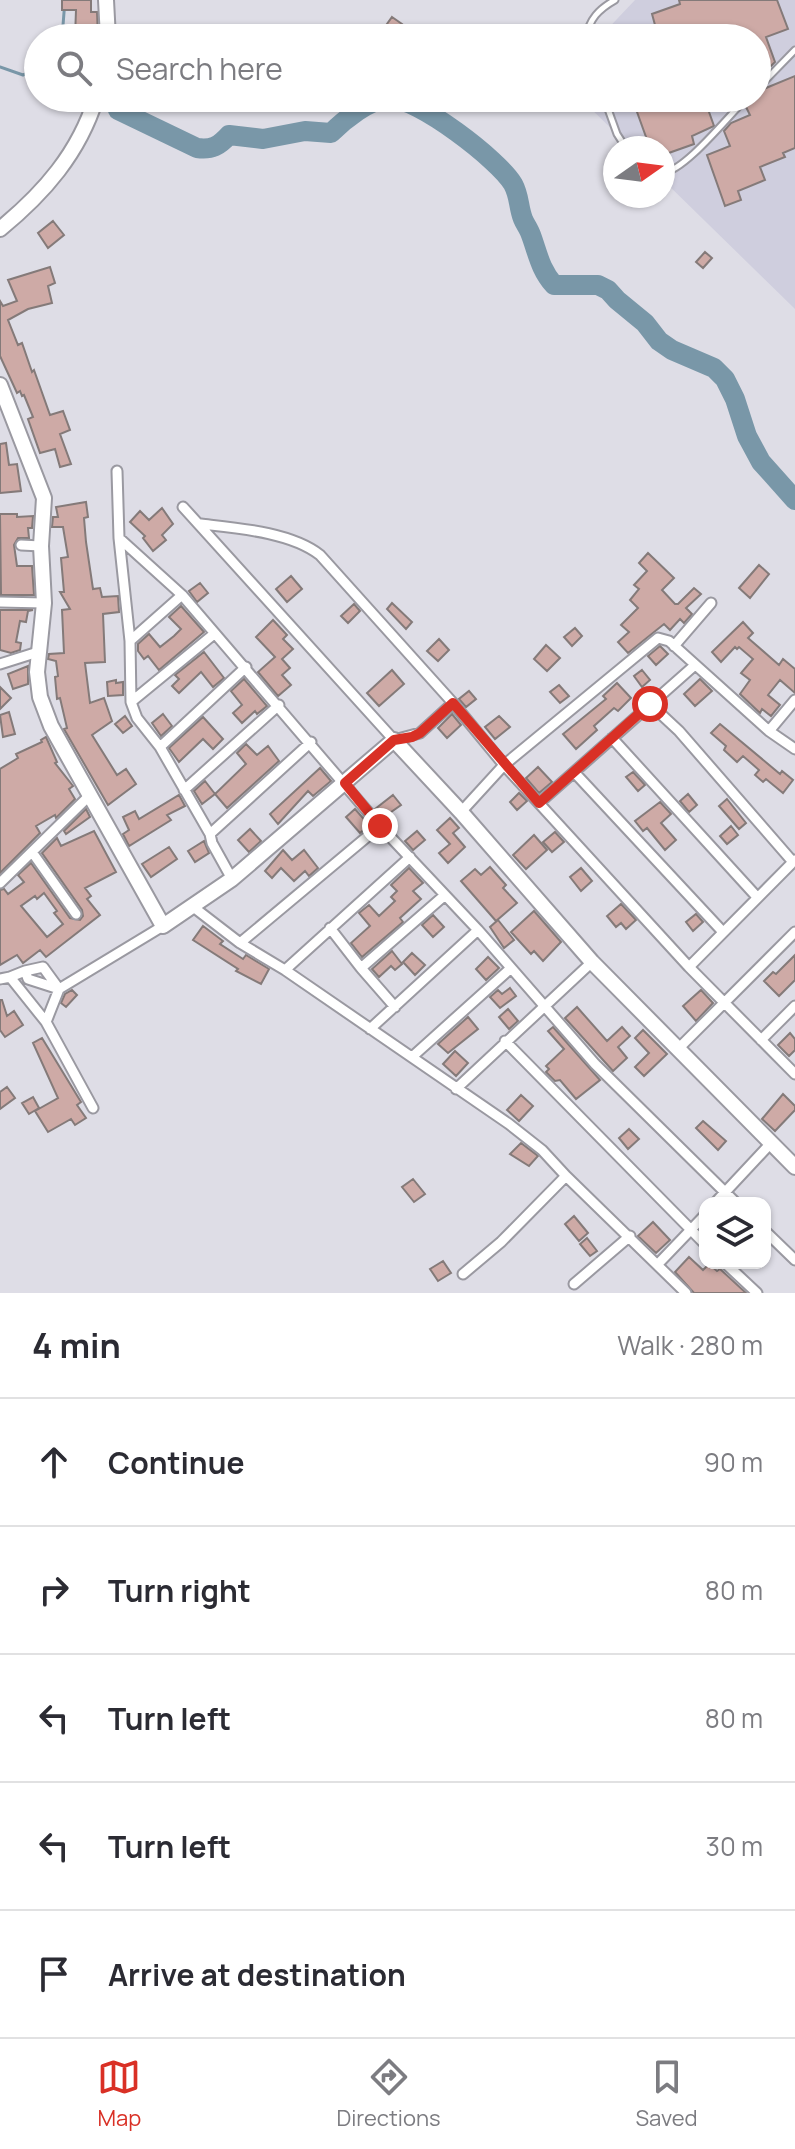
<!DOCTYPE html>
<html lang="en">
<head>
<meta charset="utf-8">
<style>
  :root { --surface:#fff; --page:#f7f7f7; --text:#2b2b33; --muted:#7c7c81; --line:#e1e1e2; --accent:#d93025 }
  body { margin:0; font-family:Manrope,sans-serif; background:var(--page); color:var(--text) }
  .controls { position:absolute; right:24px; bottom:24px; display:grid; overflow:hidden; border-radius:16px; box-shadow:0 2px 6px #0004 }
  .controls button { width:72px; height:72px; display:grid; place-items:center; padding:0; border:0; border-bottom:2px solid var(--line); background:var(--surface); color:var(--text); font:40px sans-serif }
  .compass { position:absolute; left:603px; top:136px; width:72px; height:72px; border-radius:50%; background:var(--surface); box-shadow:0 2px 6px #0004; rotate:76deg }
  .stop { position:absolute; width:24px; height:24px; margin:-18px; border:6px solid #d93025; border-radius:50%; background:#fff }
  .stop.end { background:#d93025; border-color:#fff; box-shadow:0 2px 8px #0008 }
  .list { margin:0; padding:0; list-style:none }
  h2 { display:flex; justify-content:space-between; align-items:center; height:104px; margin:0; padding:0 32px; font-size:34px }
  h2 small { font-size:26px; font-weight:400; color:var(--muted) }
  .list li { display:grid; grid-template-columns:52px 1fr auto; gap:24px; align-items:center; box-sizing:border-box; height:128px; padding:0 32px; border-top:2px solid var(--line) }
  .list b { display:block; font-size:30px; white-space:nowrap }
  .list em { font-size:26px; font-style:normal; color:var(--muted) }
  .icon { flex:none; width:44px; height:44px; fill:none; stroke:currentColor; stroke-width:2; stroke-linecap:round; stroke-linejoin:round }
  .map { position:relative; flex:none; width:795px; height:1293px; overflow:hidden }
  .search { position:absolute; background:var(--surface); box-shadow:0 2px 6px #0004; left:24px; right:24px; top:24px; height:88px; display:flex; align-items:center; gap:20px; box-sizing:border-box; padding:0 28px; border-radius:44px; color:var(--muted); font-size:30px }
  .sheet { height:744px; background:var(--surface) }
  nav { display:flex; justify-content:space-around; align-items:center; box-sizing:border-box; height:112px; border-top:2px solid var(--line); background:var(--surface); font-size:22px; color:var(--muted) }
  nav a { display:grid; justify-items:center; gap:4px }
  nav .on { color:var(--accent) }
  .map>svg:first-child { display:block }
  .built { fill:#cfcede }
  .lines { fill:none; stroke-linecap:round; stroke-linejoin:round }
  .stream { stroke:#7997a8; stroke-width:3 }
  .river { stroke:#7997a8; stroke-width:20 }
  .building { fill:#ceaaa6; stroke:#847a79; stroke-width:2; fill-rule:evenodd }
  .lane-casing { stroke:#9a99a1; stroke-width:9 }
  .street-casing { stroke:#9a99a1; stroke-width:13 }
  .secondary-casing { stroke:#9a99a1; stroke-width:18 }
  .lane { stroke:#fff; stroke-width:5 }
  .street { stroke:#fff; stroke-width:9 }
  .secondary { stroke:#fff; stroke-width:14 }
  .route { stroke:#d93025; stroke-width:10 }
</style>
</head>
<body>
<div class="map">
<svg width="795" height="1293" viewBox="0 0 795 1293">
  <rect width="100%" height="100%" fill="#dedde6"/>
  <path class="built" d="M635,0H795V309L663,180V148H631L580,98H757V38H599Z"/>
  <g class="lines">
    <path class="stream" d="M62,38L65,0
      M0,67L23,75L38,69
      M102,100L118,110"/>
    <path class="river" d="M118,110L197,148C212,150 219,146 229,135L263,139L305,131L331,133C344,120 370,99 389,98C417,97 499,160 513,184C520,197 518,206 523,219C525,224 529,229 531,235C538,254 540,269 554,285H598L608,290L617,300L645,323L659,341L672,350L714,368L725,379L735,399L747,436L761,462L795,500"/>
  </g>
  <path class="building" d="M62,0H91V12H97L98,38H75L76,10H62Z
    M679,0H777L788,29L766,37L775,62L770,67L757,72V38H622L655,25L652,14L680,4Z
    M392,17L402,24L393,38H377Z
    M795,76V148L783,153L785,157L760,167L765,180L738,191L741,200L725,206L707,155L730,146L724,131L731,123L750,115L746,107L757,98V94L766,88Z
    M632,98H704L714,126L692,136L694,144L663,155V148H650Z
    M53,221L64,235L48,248L38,233Z
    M705,252L712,258L703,268L696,262Z
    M50,267L55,283L48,286L52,303L28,309L8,320L18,345L22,343L32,372L34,370L50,415L63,411L70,430L60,434L71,464L60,467L55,449L40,453L28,419L33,417L24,395L22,396L20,391L17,393L0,356V301L3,306L17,301L8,280Z
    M6,443L9,465L17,464L21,491L0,493V444Z
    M86,502L88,517L84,518L86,542L93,589L100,588L102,597L118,596L119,612L103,614L105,662L85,663L90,703L104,698L112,721L92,735L117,775L126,769L136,784L108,805L64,729L67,728L60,698L57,699L55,677L58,676L56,661L48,659L49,654L64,653L62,610L70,609L60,592H64L61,558L68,557L63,527H52L53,517H58L56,507Z
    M162,508L173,524L162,535L166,540L153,551L143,538L145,536L130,522L140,511L149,520Z
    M0,514H17V517L33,516L32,528H28L29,538H18L14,545L17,566H32L34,595H1Z
    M648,553L674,578L662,590L675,604H678L694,588L701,594L686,608L692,614L684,623L680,619L670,630L664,624L628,653L618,642L629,632L621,625L638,608L630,600L639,589L634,585L647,571L639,563Z
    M759,565L769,574L750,598L739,588Z
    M291,576L302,589L287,602L276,589Z
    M200,583L208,593L197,602L189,591Z
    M392,603L412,622L406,629L387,609Z
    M354,604L360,611L348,623L341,616Z
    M181,606L204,632L159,670L148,656L144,659L138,651V644L149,634L160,647L174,636L181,629L169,617Z
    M0,610H33L28,611L26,622L20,621L16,642L21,643L20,650L11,653L0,650Z
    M273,620L287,635L283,639L293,649L282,659L290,668L282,675L291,685L278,696L258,672L275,657L256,637Z
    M743,622L753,633L748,638L779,665L783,659L795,669V693L780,680L768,695L780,705L771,716L762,709L760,713L740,694L750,680L741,673L753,659L739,647L737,649L735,647L721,662L712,652Z
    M575,628L582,636L572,646L564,637Z
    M439,639L449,650L438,661L427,651Z
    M546,645L560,658L547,671L534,659Z
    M660,646L668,654L656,665L648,656Z
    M204,652L224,678L213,687L201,672L179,693L172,686L179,679L175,675Z
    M28,666V684L13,689L8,674Z
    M392,670L404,684L379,706L367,693Z
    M642,670L650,680L642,687L634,676Z
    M244,679L267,706L257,714L255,711L242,723L233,713L242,705L231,691Z
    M700,679L712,691L695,706L684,694Z
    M116,680V683L123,682V695L108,696L107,682Z
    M617,683L631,698L618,711L614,708L594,726L597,730L576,749L563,734L606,699L603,696Z
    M559,685L569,696L560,703L550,692Z
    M0,687L11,698L0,709Z
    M469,691L476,699L466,707L459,699Z
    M9,712L15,734L3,737L0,715Z
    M163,714L172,726L161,736L152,723Z
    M452,714L461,725L447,738L438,728Z
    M125,716L132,726L123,733L115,724Z
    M499,716L510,727L495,739L485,727Z
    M203,717L223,739L213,749L203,739L179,762L169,748Z
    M720,724L780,774L782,771L793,780L783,793L766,779L763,782L755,775L759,770L743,756L737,762L724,750L726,746L711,733Z
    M46,737L57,762L55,763L73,786L69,789L75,799L56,818L55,815L36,826L40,833L0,873V769L18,758L16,754L42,742L41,740Z
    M246,744L257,755L268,746L279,761L227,808L215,794L246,764L237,753Z
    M538,767L552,782L539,793L526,778Z
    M320,768L331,781L313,796L308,791L278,824L270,814Z
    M633,772L645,785L638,791L626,777Z
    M205,781L215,794L202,804L194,791Z
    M519,793L527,801L517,810L510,802Z
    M688,794L697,805L689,812L680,801Z
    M179,795L185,806L167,815L171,820L129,846L123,834L129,830L123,817L135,811L139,819Z
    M393,795L401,805L384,817L375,809Z
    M727,799L746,823L739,829L719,806Z
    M660,802L671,814L661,823L676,840L665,850L647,828L643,831L635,821Z
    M86,809L90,817L66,834L64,831Z
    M355,809L369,825L360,833L346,817Z
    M450,818L459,828L453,833L465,847L448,863L439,853L450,844L437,830Z
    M731,826L738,835L727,844L720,836Z
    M250,829L261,841L249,852L238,840Z
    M94,831L116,872L85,888L91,896L87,899L100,915L46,957L40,950L23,963L17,955L0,965V890L4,889L8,894L24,882L18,875L31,863L70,918L80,920L83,916L82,910L42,853L57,838L61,846ZM44,893L57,911L54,913L63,924L47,937L21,906L35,896L37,899Z
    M417,831L425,840L413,850L405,841Z
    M555,832L564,842L552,852L543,842Z
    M534,835L547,850L526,869L513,855Z
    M204,841L209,853L195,862L188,851Z
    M169,847L177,859L151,877L142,864Z
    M283,850L292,860L304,850L318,868L309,876L305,871L294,881L281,868L272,878L265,871Z
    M490,867L506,885L503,888L517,903L496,921L461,881L475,869L481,875Z
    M409,868L423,883L413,891L421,899L400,918L403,922L362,957L351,943L370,926L359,913L369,905L379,916L395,901L391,897L397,891L391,885Z
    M581,868L592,881L581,891L570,877Z
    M621,904L636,920L626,929L621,923L616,927L607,916Z
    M534,911L561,942L543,961L534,951L531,954L511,932Z
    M696,914L703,922L693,931L686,922Z
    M433,915L444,927L433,937L422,925Z
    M498,920L514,940L504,948L490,927Z
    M203,926L223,941L220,944L243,959L246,955L269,969L261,984L236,971L238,969L193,940Z
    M392,951L402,964L395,970L391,966L379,977L372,969Z
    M412,953L425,965L415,975L403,962Z
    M795,955V980L779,996L764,981L773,972L776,974Z
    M488,957L499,968L486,980L476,969Z
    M510,988L516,996L500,1008L490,997L498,990L502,994Z
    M72,990L77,995L66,1007L61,1003L65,994Z
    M701,990L713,1003L696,1021L683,1006Z
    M0,1000H2L7,1016L14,1011L23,1025L5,1037L0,1030Z
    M577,1007L607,1041L622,1027L630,1036L618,1047L627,1058L613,1071L565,1018Z
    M508,1009L518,1021L509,1029L499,1017Z
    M468,1017L478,1029L448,1053L438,1044Z
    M553,1027L600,1080L576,1099L560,1080L555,1081L546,1072L549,1069L546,1066L564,1049L548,1031Z
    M643,1030L667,1054L644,1076L635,1067L649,1053L635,1038Z
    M790,1033L795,1039V1050L789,1056L778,1045Z
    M42,1038L81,1102L77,1105L86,1118L75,1125L71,1119L48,1132L35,1111L58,1098L33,1043Z
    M455,1051L468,1063L456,1076L443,1064Z
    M7,1087L15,1098L0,1109V1092Z
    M783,1094L795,1106V1110L775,1131L762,1119Z
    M521,1095L533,1106L519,1121L507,1110Z
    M33,1097L39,1108L29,1114L22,1103Z
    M703,1121L726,1141L718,1150L696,1128Z
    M629,1129L639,1139L628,1149L619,1138Z
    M521,1143L538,1156L529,1166L510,1154Z
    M413,1179L425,1194L414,1202L402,1187Z
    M574,1216L588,1233L579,1241L565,1224Z
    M653,1222L670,1240L656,1253L638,1236Z
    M587,1238L597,1251L590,1256L580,1244Z
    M689,1257L703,1270L709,1264L717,1271L720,1269L746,1293H694L675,1272Z
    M443,1261L451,1273L438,1281L430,1269Z"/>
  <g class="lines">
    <defs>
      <path id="lane" d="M586,38C589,19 599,9 615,0
        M757,89L795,50
        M604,98L617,134L626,148
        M663,173C686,170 728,116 747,98"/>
      <path id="street" d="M117,471L119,538L130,641L131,702L137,718L160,747L210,834L212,843L232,879
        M183,507L394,740L420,733L453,703
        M201,524C236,528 291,532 320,555L453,703L504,765L689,967L795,1074
        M119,538L182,595L380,826L478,930L595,1064L736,1203
        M21,545L41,546
        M0,602L44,603
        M130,641L182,595
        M674,646L711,603
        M0,664L38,652
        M131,702L214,634
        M650,704L679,731L793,862
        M769,731L795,700
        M612,738L757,897
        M160,747L246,667
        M574,772L723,932
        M184,790L279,705
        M539,803L695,665
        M461,812L504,765L658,638L669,641L769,731L795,749
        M210,834L311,742
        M32,852L76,914
        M0,883L89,796
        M192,906L240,943L285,970L509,1124L542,1150L566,1176L686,1293
        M330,928L361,968L395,1007
        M240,943L380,826
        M689,967L795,860
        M361,968L445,895
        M285,970L410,857
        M25,971L43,967L59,989L46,1022
        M10,977L25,971L28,979L59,989L163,926
        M0,979L10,977L46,1022L93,1108
        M370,1029L478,930
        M761,1040L795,1006
        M505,1041L705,1244
        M677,1050L795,932
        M412,1057L511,968
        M456,1089L592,962
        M715,1203L771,1143
        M765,1231L795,1260
        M725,1263L757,1293
        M658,1264L705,1215
        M463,1274L501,1242L566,1176
        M574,1284L630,1236"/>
      <path id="secondary" d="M106,0L108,38
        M0,229C44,193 79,153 96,98
        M0,385L44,498L41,546L44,603L37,672L40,697L51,726L163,926L232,879L394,740L461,812L592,962L795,1167"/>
    </defs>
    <use href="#lane" class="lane-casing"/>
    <use href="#street" class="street-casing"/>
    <use href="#secondary" class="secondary-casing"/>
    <use href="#lane" class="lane"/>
    <use href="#street" class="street"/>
    <use href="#secondary" class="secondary"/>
  </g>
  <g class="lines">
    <path class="route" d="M380,826L345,783L394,740L412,737L420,733L453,703L539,803L650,704"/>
  </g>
</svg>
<div class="controls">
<button><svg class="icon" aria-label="layers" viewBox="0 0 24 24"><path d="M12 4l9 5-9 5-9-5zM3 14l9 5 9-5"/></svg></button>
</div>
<svg class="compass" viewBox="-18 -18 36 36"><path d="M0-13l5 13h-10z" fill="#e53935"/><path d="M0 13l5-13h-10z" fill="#7c7c81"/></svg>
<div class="stop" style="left:650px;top:704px"></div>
<div class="stop end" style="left:380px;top:826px"></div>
<div class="search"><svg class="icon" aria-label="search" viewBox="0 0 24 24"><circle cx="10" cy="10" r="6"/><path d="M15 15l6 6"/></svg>Search here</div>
</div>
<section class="sheet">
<h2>4 min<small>Walk · 280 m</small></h2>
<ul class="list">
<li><svg class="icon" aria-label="ahead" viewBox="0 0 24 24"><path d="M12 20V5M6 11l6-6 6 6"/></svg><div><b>Continue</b></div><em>90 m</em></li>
<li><svg class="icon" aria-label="right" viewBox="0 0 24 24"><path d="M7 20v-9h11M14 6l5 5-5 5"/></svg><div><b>Turn right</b></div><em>80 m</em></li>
<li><svg class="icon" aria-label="left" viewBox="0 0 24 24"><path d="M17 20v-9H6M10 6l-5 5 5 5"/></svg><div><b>Turn left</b></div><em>80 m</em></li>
<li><svg class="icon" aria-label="left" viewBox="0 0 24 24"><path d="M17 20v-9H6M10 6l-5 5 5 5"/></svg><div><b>Turn left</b></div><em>30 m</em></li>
<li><svg class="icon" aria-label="arrive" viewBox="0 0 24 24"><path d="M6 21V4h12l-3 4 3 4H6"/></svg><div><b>Arrive at destination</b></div></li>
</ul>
</section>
<nav>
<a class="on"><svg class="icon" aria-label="map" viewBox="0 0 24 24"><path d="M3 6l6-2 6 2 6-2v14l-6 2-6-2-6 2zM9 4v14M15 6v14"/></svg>Map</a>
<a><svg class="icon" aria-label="directions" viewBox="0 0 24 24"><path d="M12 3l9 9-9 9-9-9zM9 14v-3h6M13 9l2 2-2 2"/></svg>Directions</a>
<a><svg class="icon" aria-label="saved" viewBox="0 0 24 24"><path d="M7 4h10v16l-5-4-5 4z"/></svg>Saved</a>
</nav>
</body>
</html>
